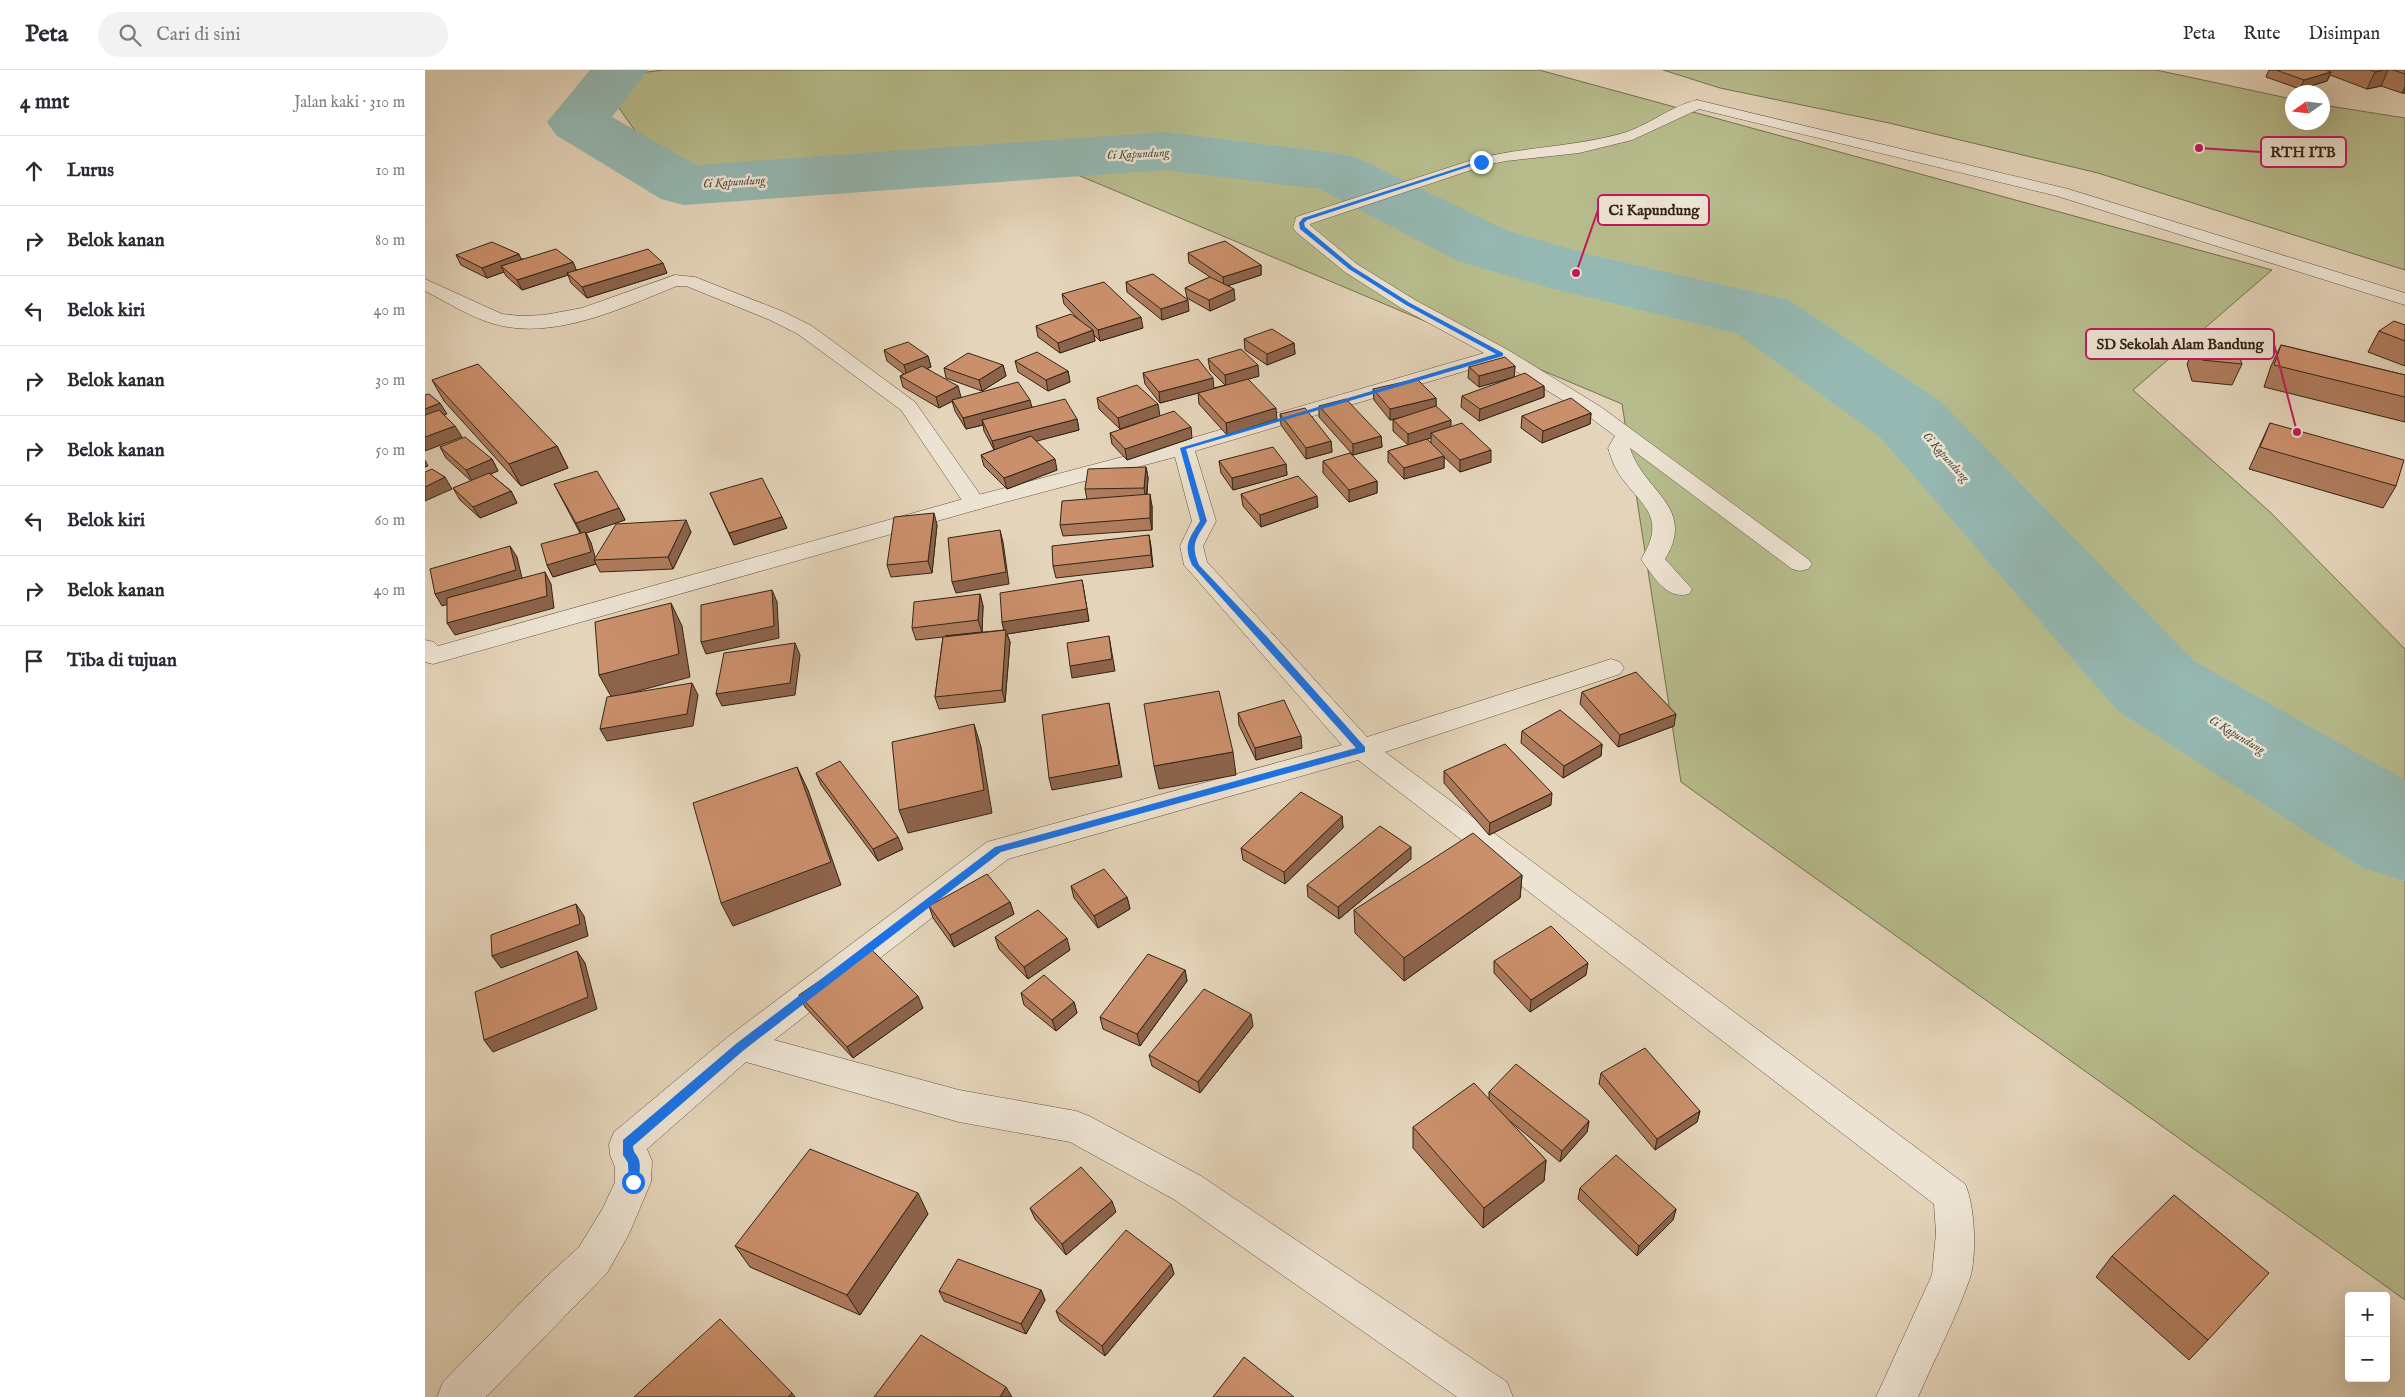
<!DOCTYPE html>
<html lang="id">
<head>
<meta charset="utf-8">
<style>
  :root { --surface:#fff; --page:#f2f2f3; --text:#2b2b33; --muted:#7c7c81; --line:#e1e1e2 }
  body { margin:0; font-family:"IM FELL English",serif; background:var(--page); color:var(--text) }
  .controls { position:absolute; right:15px; bottom:15px; display:grid; overflow:hidden; border-radius:5px; box-shadow:0 5px 20px #0002 }
  .controls button { width:45px; height:45px; display:grid; place-items:center; padding:0; border:0; border-bottom:1px solid var(--line); background:var(--surface); color:var(--text); font:25px sans-serif }
  .compass { position:absolute; left:1860px; top:15px; width:45px; height:45px; border-radius:50%; background:var(--surface); box-shadow:0 5px 20px #0002; rotate:256deg }
  .stop { position:absolute; width:15px; height:15px; margin:-11px; border:4px solid #1a73e8; border-radius:50%; background:#fff }
  .stop.end { background:#1a73e8; border-color:#fff; box-shadow:0 1px 5px #0008 }
  .list { margin:0; padding:0; list-style:none }
  h2 { display:flex; justify-content:space-between; align-items:center; height:65px; margin:0; padding:0 20px; font-size:21px }
  h2 small { font-size:16px; font-weight:400; color:var(--muted) }
  .list li { display:grid; grid-template-columns:32px 1fr auto; gap:15px; align-items:center; box-sizing:border-box; height:70px; padding:0 20px; border-top:1px solid var(--line) }
  .list b { display:block; font-size:19px; white-space:nowrap }
  .list em { font-size:16px; font-style:normal; color:var(--muted) }
  .icon { flex:none; width:28px; height:28px; fill:none; stroke:currentColor; stroke-width:2; stroke-linecap:round; stroke-linejoin:round }
  .map { position:relative; flex:none; width:1980px; height:1327px; overflow:hidden }
  header { display:flex; align-items:center; gap:30px; box-sizing:border-box; height:70px; padding:0 25px; background:var(--surface); border-bottom:1px solid var(--line) }
  header strong { font-size:24px }
  nav { display:flex; gap:28px; margin-inline-start:auto; font-size:18px }
  .search { width:350px; height:45px; background:var(--page); display:flex; align-items:center; gap:12px; box-sizing:border-box; padding:0 18px; border-radius:28px; color:var(--muted); font-size:19px }
  main { display:flex }
  aside { flex:1; background:var(--surface) }
  .map>svg:first-child { display:block }
  .green { fill:#b7bc8c; stroke:#757051 }
  .lines { fill:none; stroke-linecap:round; stroke-linejoin:round }
  .river { fill:#95b8b2; fill-rule:evenodd }
  .service-casing { stroke:#5f513f; stroke-width:1 }
  .minor-casing { stroke:#5f513f; stroke-width:1 }
  .service { fill:#ede3d2; fill-rule:evenodd }
  .minor { fill:#ede3d2; fill-rule:evenodd }
  .wall { fill:#ae7b5c; stroke:#332516; fill-rule:evenodd }
  .shaded-wall { fill:#8d644b; stroke:#332516 }
  .building { fill:#ca8f6b; stroke:#332516 }
  .route { fill:#1a73e8 }
  .labels { text-anchor:middle; dominant-baseline:central; stroke-width:5; stroke-linejoin:round; paint-order:stroke }
  .far-water-label { font-size:12px; font-style:italic; fill:#4c4a3d; stroke:#ede3d2 }
  .leader { fill:none; stroke:#c2185b; stroke-width:2 }
  .callout-dot { fill:#c2185b; stroke:#ede3d2; stroke-width:2 }
  .callout { fill:#ede3d2; stroke:#c2185b; stroke-width:2 }
  .callout-label { font-size:15px; text-anchor:middle; font-weight:bold; fill:#332516 }
</style>
</head>
<body>
<header>
<strong>Peta</strong>
<div class="search"><svg class="icon" aria-label="search" viewBox="0 0 24 24"><circle cx="10" cy="10" r="6"/><path d="M15 15l6 6"/></svg>Cari di sini</div>
<nav><a>Peta</a><a>Rute</a><a>Disimpan</a></nav>
</header>
<main>
<aside>
<h2>4 mnt<small>Jalan kaki · 310 m</small></h2>
<ul class="list">
<li><svg class="icon" aria-label="ahead" viewBox="0 0 24 24"><path d="M12 20V5M6 11l6-6 6 6"/></svg><div><b>Lurus</b></div><em>10 m</em></li>
<li><svg class="icon" aria-label="right" viewBox="0 0 24 24"><path d="M7 20v-9h11M14 6l5 5-5 5"/></svg><div><b>Belok kanan</b></div><em>80 m</em></li>
<li><svg class="icon" aria-label="left" viewBox="0 0 24 24"><path d="M17 20v-9H6M10 6l-5 5 5 5"/></svg><div><b>Belok kiri</b></div><em>40 m</em></li>
<li><svg class="icon" aria-label="right" viewBox="0 0 24 24"><path d="M7 20v-9h11M14 6l5 5-5 5"/></svg><div><b>Belok kanan</b></div><em>30 m</em></li>
<li><svg class="icon" aria-label="right" viewBox="0 0 24 24"><path d="M7 20v-9h11M14 6l5 5-5 5"/></svg><div><b>Belok kanan</b></div><em>50 m</em></li>
<li><svg class="icon" aria-label="left" viewBox="0 0 24 24"><path d="M17 20v-9H6M10 6l-5 5 5 5"/></svg><div><b>Belok kiri</b></div><em>60 m</em></li>
<li><svg class="icon" aria-label="right" viewBox="0 0 24 24"><path d="M7 20v-9h11M14 6l5 5-5 5"/></svg><div><b>Belok kanan</b></div><em>40 m</em></li>
<li><svg class="icon" aria-label="arrive" viewBox="0 0 24 24"><path d="M6 21V4h12l-3 4 3 4H6"/></svg><div><b>Tiba di tujuan</b></div></li>
</ul>
</aside>
<div class="map">
<svg width="1980" height="1327" viewBox="0 0 1980 1327">
  <rect width="100%" height="100%" fill="#e4d4b9"/>
  <filter id="stains"><feTurbulence type="fractalNoise" baseFrequency=".004" numOctaves="4"/><feColorMatrix values="0 0 0 0 .2 0 0 0 0 .09 0 0 0 0 .02 0 0 0 .5 -.17"/></filter>
  <radialGradient id="worn" r=".72"><stop offset=".6" stop-color="#630" stop-opacity="0"/><stop offset="1" stop-color="#630" stop-opacity=".3"/></radialGradient>
  <path class="green" d="M239,0H1114L1847,200L1708,320L1844,441L1980,579V1230L1256,712L1197,334L603,84L241,105L173,8Z
    M1238,0H1731L1867,29L1868,52H1898V35L1980,48V200L1673,103L1464,53L1295,18Z"/>
  <g class="lines">
    <path class="river" d="M165,0H223L187,47L271,95L740,62L910,83L933,88L1083,161L1166,185L1364,230L1515,331L1769,591L1980,710V811L1938,798L1693,641L1455,367L1311,263L1125,218L1033,191L894,119L740,100L259,135L236,129L131,65L122,52Z"/>
    <defs>
      <path id="service" d="M250,205L270,207L359,242L387,256L490,332L561,433L558,438L550,440L542,438L476,340L373,264L345,250L261,216H252C197,238 129,271 69,254C45,247 22,232 0,221V209L77,244L96,246L119,245L157,238Z"/>
      <path id="minor" d="M1272,30L1643,119L1980,223V235L1632,126L1274,39L1207,70L1154,83L1081,91L1061,95L885,154L886,156L932,194L990,230L1083,280L1176,337L1383,489L1387,494L1383,499L1375,501L1367,499L1205,378C1218,421 1272,437 1240,489L1267,519L1264,524C1241,530 1228,506 1216,489C1246,442 1209,433 1190,397C1187,391 1185,384 1183,378L1190,366L1162,345L1074,291L770,381L791,451L778,476L782,492L942,667L1177,592L1186,589L1195,592L1199,598L1195,604L960,682L1540,1114C1550,1135 1552,1185 1545,1208C1531,1248 1510,1288 1493,1327H1451L1507,1205L1511,1163L1509,1134L933,690L583,789L349,970L534,1020L651,1041L664,1046L776,1106L1082,1312L1088,1327H1032L750,1130L645,1072L534,1052L321,992L222,1079L227,1091L226,1112L204,1164L182,1203L61,1327H12L18,1312L120,1208L154,1177L178,1138L190,1112V1097L185,1085L184,1074L189,1062L304,966L562,772L917,675L759,495L755,476L767,451L750,387L558,438L8,594L0,592V570L9,572L13,576L542,428L750,373L1059,283L976,238L920,202L871,162L868,158L871,147L1050,89C1098,77 1147,77 1195,64C1222,57 1245,36 1272,30Z"/>
    </defs>
    <use href="#service" class="service-casing"/>
    <use href="#minor" class="minor-casing"/>
    <use href="#service" class="service"/>
    <use href="#minor" class="minor"/>
  </g>
  <path class="wall" d="M1844,0H1980V23H1977L1956,16L1942,19L1905,5L1902,11L1875,19L1841,7Z
    M763,183L836,195V205L802,216L810,230L785,241L762,228L760,218L785,207L764,193Z
    M31,185L148,192L151,200L242,203L162,228L146,213L143,205L97,220L81,206L79,202L62,208L36,195Z
    M701,212L764,241L737,250L702,222Z
    M637,224L718,258L675,271L669,265L670,271L635,283L613,267L611,256L654,250L639,234Z
    M1980,255V296L1943,282L1954,261Z
    M819,269L869,273L870,284L842,295L820,280Z
    M1771,274L1817,294L1807,315L1767,311L1762,294Z
    M1856,275L1980,305V352L1839,317L1846,296Z
    M459,280L503,286L506,297L502,298L536,327L533,328L607,337L652,349L654,360L611,371L632,400L582,419L559,396L556,385L569,380L559,361L558,355L541,359L530,341L527,331L514,338L478,317L475,306L479,304L462,291Z
    M783,289L834,306L823,309L852,349L802,365L774,334L773,323L735,333L720,314L718,303L789,318L800,315L785,300Z
    M590,291L643,301L645,312L623,321L593,302Z
    M578,295L581,306L557,321L521,308L519,298Z
    M1090,296L1089,307L1054,317L1043,308L1044,297Z
    M7,310L132,376L143,398L96,416L19,331Z
    M1119,316V327L1054,351L1036,337L1037,326Z
    M948,319L1011,328V336L1026,357L1066,392L1035,402L1019,387V398L979,409L963,392V381L983,375L968,361V350L970,349L965,350L949,330ZM1006,368V373L985,375Z
    M672,328L735,346L695,359L674,339Z
    M894,336L956,366L957,377L928,385L894,347Z
    M1166,343L1165,354L1117,373L1096,358L1097,346Z
    M855,344L906,371L907,382L881,389L856,355Z
    M1845,353L1971,416L1958,438L1824,399Z
    M685,363L767,368L702,390L687,374Z
    M15,377L67,389L73,401L65,404L86,421L92,433L55,448L35,430L28,418L46,411L21,388Z
    M794,391L861,394L862,405L808,420L796,403Z
    M898,391L952,411V423L924,432L898,403Z
    M721,397L723,408L722,425L727,436V460L638,466L635,455L662,429L660,419Z
    M129,414L194,438L200,450L161,463L166,473L170,489L266,462L248,499L175,502L171,494L128,507L122,495L155,463Z
    M285,423L362,458L309,475Z
    M816,424L893,437L836,457L818,436Z
    M512,455L507,503L466,507L462,495Z
    M724,465L728,497L631,508L628,496Z
    M657,510L664,551L582,564L585,572L580,632L514,639L510,627L518,567L491,570L487,558L555,524L558,536L557,562L520,566L579,560L577,552Z
    M1157,622L1249,656L1193,677L1155,634Z
    M813,643L877,678L831,690L814,655Z
    M1097,661L1177,674L1176,686L1138,708L1096,673Z
    M1019,701L1126,735L1064,765L1019,713Z
    M391,703L478,779L453,791L396,715Z
    M917,746L918,758L860,814L818,790L816,778Z
    M986,789L914,849L883,827L882,815Z
    M1097,805L1095,828L979,911L930,863L929,840Z
    M646,816L702,827L705,839L673,858L649,828Z
    M585,832L589,844L529,877L508,848L504,836Z
    M570,867L645,880L603,909L574,879Z
    M1069,891L1161,905L1105,942L1069,903Z
    M760,900L762,911L715,976L678,959L675,947Z
    M596,923L649,932L652,943L631,961L599,935Z
    M374,925L498,938L428,988L380,937Z
    M828,956L775,1023L727,996L724,985Z
    M1176,1003L1275,1041L1272,1052L1230,1080L1174,1014Z
    M1064,1022L1164,1051L1162,1062L1135,1092L1081,1048L1121,1090L1119,1111L1058,1158L988,1078V1057L1064,1029Z
    M1155,1118L1251,1139L1248,1150L1212,1186L1153,1129Z
    M605,1138L691,1142L641,1185L610,1149Z
    M503,1144L435,1245L325,1197L310,1176Z
    M1687,1186L1783,1270L1764,1290L1671,1207Z
    M746,1194L749,1204L680,1286L635,1251L631,1241Z
    M616,1220L620,1230L601,1264L519,1231L514,1221Z"/>
  <path class="shaded-wall" d="M1958,0H1963L1956,16L1942,19L1950,2Z
    M1906,2L1902,11L1875,19L1879,10Z
    M1980,17V23H1977Z
    M94,184L98,194L76,196L79,202L62,208L57,198Z
    M148,192L152,202L142,203L143,205L97,220L92,210Z
    M238,193L242,203L162,228L157,217Z
    M836,195V205L799,217L798,207Z
    M809,219L810,230L785,241L784,230Z
    M763,230L764,241L737,250L736,239Z
    M716,247L718,258L675,271L673,260Z
    M668,260L670,271L635,283L633,273Z
    M869,273L870,284L842,295V284Z
    M503,286L506,297L482,306L479,295Z
    M578,295L581,306L557,321L554,310Z
    M833,295L834,306L801,316L800,305Z
    M1090,296L1089,307L1054,317V306Z
    M643,301L645,312L623,321L621,310Z
    M788,308L789,319L735,333L734,322Z
    M533,316L536,327L514,338L511,327Z
    M1119,316V327L1054,351L1055,339Z
    M1011,328V339L965,350V339Z
    M605,330L608,341L557,350L558,355L541,359L538,348Z
    M15,333L22,344L0,353V339Z
    M733,334L735,346L695,359L693,348Z
    M851,338L852,349L802,365L801,353Z
    M1166,343L1165,354L1117,373L1118,361Z
    M652,349L654,360L570,382L567,371Z
    M1026,350V361L1006,363V368L983,375V364Z
    M30,356L37,367L0,381V367Z
    M766,357L767,368L702,390L700,379Z
    M956,366L957,377L928,385V374Z
    M906,371L907,382L881,389V378Z
    M132,376L143,398L96,416L84,394Z
    M1066,380V392L1035,402V390Z
    M1019,386V398L979,409V398Z
    M67,389L73,401L47,411L41,400Z
    M630,389L632,400L582,419L579,408Z
    M0,390L3,396L0,397Z
    M861,394L862,405L808,420L807,408Z
    M721,397L723,408L721,429L719,418Z
    M20,407L27,419L0,431V417Z
    M952,411V423L924,432V420Z
    M86,421L92,433L55,448L48,437Z
    M725,424L727,436V460L725,448Z
    M892,426L893,437L836,457L835,445Z
    M194,438L200,450L161,463L166,473L171,490H169L171,494L128,507L122,495L157,465L151,453Z
    M509,443L512,455L507,503L503,491Z
    M357,447L362,458L309,475L304,463Z
    M261,450L266,462L248,499L243,487Z
    M575,460L578,472L584,514L531,523L527,512Z
    M724,465L726,476L728,497L726,485Z
    M85,476L92,487L98,512L17,536L10,524Z
    M120,502L126,514L129,538L30,565L22,553Z
    M657,510L664,551L582,564L585,572L580,632L577,620L580,564L577,552Z
    M347,520L352,532L354,568L281,584L276,572Z
    M555,524L558,536L557,562L553,550Z
    M246,533L257,556L265,607L187,628L174,605Z
    M684,566L690,601L647,608L645,596Z
    M370,573L375,585L370,625L297,636L291,624Z
    M267,613L273,625L268,656L182,671L175,659Z
    M684,633L697,707L627,720L624,708Z
    M1251,644L1249,656L1193,677L1195,665Z
    M549,654L556,677L567,743L483,763L474,740Z
    M876,666L877,678L831,690L830,678Z
    M1177,674L1176,686L1138,708L1139,696Z
    M808,682L811,705L734,719L729,696Z
    M372,697L383,720L416,815L308,856L296,833Z
    M1127,723L1126,735L1064,765L1065,753Z
    M917,746L918,758L860,814L859,802Z
    M473,767L478,779L453,791L448,779Z
    M986,777V789L914,849L913,837Z
    M1097,805L1095,828L979,911V888Z
    M702,827L705,839L673,858L669,846Z
    M585,832L589,844L529,877L525,865Z
    M151,834L159,846L163,866L76,898L67,886Z
    M642,868L645,880L603,909L599,897Z
    M152,881L160,893L172,939L68,982L59,970Z
    M1163,893L1161,905L1105,942L1106,930Z
    M760,900L762,911L715,976L712,964Z
    M493,926L498,938L428,988L422,977Z
    M649,932L652,943L631,961L627,950Z
    M826,944L828,956L775,1023L773,1012Z
    M1275,1041L1272,1052L1230,1080L1232,1069Z
    M1164,1051L1162,1062L1135,1092L1137,1081Z
    M1121,1090L1119,1111L1058,1158L1059,1138Z
    M493,1123L503,1144L435,1245L422,1225Z
    M687,1131L691,1142L641,1185L637,1174Z
    M1251,1139L1248,1150L1212,1186L1214,1176Z
    M746,1194L749,1204L680,1286L677,1276Z
    M616,1220L620,1230L601,1264L596,1254Z
    M581,1317L587,1327H575Z
    M367,1323L370,1327H363Z"/>
  <path class="building" d="M1851,0H1901L1906,2L1879,10Z
    M1945,0H1958L1950,2Z
    M1968,0H1980V4Z
    M800,171L836,195L798,207L763,183Z
    M67,172L94,184L57,198L31,185Z
    M131,179L148,192L92,210L76,196Z
    M223,179L238,193L157,217L142,203Z
    M728,204L763,230L736,239L701,212Z
    M785,207L809,219L784,230L760,218Z
    M679,212L716,247L673,260L637,224Z
    M646,244L668,260L633,273L611,256Z
    M1969,251L1980,255V271L1954,261Z
    M847,259L869,273L842,284L819,269Z
    M483,272L503,286L479,295L459,280Z
    M1771,274L1811,278L1817,294L1777,290Z
    M1856,275L1980,305V327L1849,295Z
    M816,279L833,295L800,305L783,289Z
    M612,282L643,301L621,310L590,291Z
    M543,283L578,295L554,310L519,298Z
    M1080,287L1090,296L1054,306L1044,297Z
    M773,289L788,308L734,322L718,303Z
    M53,294L132,376L84,394L7,310Z
    M497,296L533,316L511,327L475,306Z
    M1100,303L1119,316L1055,339L1037,326Z
    M823,309L851,338L801,353L773,323Z
    M992,309L1011,328L965,339L948,319Z
    M593,312L605,330L538,348L527,330Z
    M712,315L733,334L693,348L672,328Z
    M4,324L15,333L0,339V325Z
    M1146,328L1166,343L1118,361L1097,346Z
    M640,329L652,349L567,371L557,350Z
    M921,329L956,366L928,374L894,336Z
    M1011,336L1026,350L983,364L968,350Z
    M880,338L906,371L881,378L855,344Z
    M14,340L30,356L0,367V345Z
    M749,341L766,357L700,379L685,363Z
    M1037,353L1066,380L1035,390L1006,363Z
    M1845,353L1979,390L1971,416L1835,377Z
    M606,366L630,389L579,408L556,385Z
    M40,367L67,389L41,400L15,377Z
    M1002,369L1019,386L979,398L963,381Z
    M848,377L861,394L807,408L794,391Z
    M925,383L952,411L924,420L898,391Z
    M721,397L719,418L660,419L663,399Z
    M7,399L20,407L0,417V402Z
    M172,401L194,438L151,453L129,414Z
    M64,403L86,421L48,437L28,418Z
    M873,406L892,426L835,445L816,424Z
    M337,408L357,447L304,463L285,423Z
    M725,424V448L635,455L637,431Z
    M509,443L503,491L462,495L469,447Z
    M261,450L243,487L169,490L191,454Z
    M575,460L581,502L527,512L523,468Z
    M160,462L166,482L122,495L116,474Z
    M724,465L726,485L628,496L627,476Z
    M85,476L91,500L10,524L5,499Z
    M120,502L122,526L22,553V528Z
    M657,510L662,539L577,552L575,523Z
    M347,520L349,556L276,572V535Z
    M555,524L553,550L487,558L489,532Z
    M246,533L254,584L174,605L170,552Z
    M581,560L577,620L510,627L518,567Z
    M684,566L687,589L645,596L642,573Z
    M370,573L365,613L291,624L299,583Z
    M1211,602L1251,644L1195,665L1157,622Z
    M267,613L262,644L175,659L182,627Z
    M794,621L808,682L729,696L719,634Z
    M859,630L876,666L830,678L813,643Z
    M684,633L694,695L624,708L617,645Z
    M1135,640L1177,674L1139,696L1097,661Z
    M549,654L559,720L474,740L467,672Z
    M1080,674L1127,723L1065,753L1019,701Z
    M415,691L473,767L448,779L391,703Z
    M372,697L406,792L296,833L268,733Z
    M876,722L917,746L859,802L816,778Z
    M955,756L986,777L913,837L882,815Z
    M1048,763L1097,805L979,888L929,840Z
    M679,799L702,827L669,846L646,816Z
    M562,804L585,832L525,865L504,836Z
    M151,834L155,854L67,886L66,865Z
    M613,840L642,868L599,897L570,867Z
    M1126,856L1163,893L1106,930L1069,891Z
    M444,877L493,926L422,977L374,925Z
    M152,881L163,927L59,970L50,922Z
    M723,884L760,900L712,964L675,947Z
    M619,905L649,932L627,950L596,923Z
    M779,919L826,944L773,1012L724,985Z
    M1220,978L1275,1041L1232,1069L1176,1003Z
    M1091,994L1164,1051L1137,1081L1064,1022Z
    M1049,1013L1121,1090L1059,1138L988,1057Z
    M385,1079L493,1123L422,1225L310,1176Z
    M1191,1085L1251,1139L1214,1176L1155,1118Z
    M656,1097L687,1131L637,1174L605,1138Z
    M1749,1125L1844,1203L1783,1270L1687,1186Z
    M701,1160L746,1194L677,1276L631,1241Z
    M533,1189L616,1220L596,1254L514,1221Z
    M295,1249L367,1323L363,1327H209Z
    M496,1265L581,1317L575,1327H449Z
    M819,1287L869,1327H788Z"/>
  <path class="route" d="M1054,91L1058,92L882,150L879,153L880,157L928,197L985,233L1078,283V286L761,379L782,451C771,469 765,474 774,495L844,569L940,677V682L576,782L319,980L208,1076C208,1083 212,1084 214,1090C216,1097 214,1109 212,1115H204L203,1093L198,1085V1070L312,973L570,777L931,678L767,495C758,475 764,469 775,451L755,378L1071,284L981,235L924,199L875,159L874,153L878,148Z"/>
  <g class="labels">
    <g class="far-water-label">
      <text transform="translate(713 84) rotate(-3)">Ci Kapundung</text>
      <text transform="translate(309 112) rotate(-4)">Ci Kapundung</text>
      <text transform="translate(1521 387) rotate(48)">Ci Kapundung</text>
      <text transform="translate(1812 665) rotate(31)">Ci Kapundung</text>
    </g>
  </g>
  <path class="leader" d="M1774 78L1836 82M1151 203L1173 140M1872 362L1849 274"/>
  <g class="callout-dot">
    <circle cx="1774" cy="78" r="5"/>
    <circle cx="1151" cy="203" r="5"/>
    <circle cx="1872" cy="362" r="5"/>
  </g>
  <g class="callout">
    <rect x="1836" y="67" width="85" height="30" rx="5"/>
    <rect x="1173" y="125" width="111" height="30" rx="5"/>
    <rect x="1661" y="259" width="188" height="30" rx="5"/>
  </g>
  <g class="callout-label">
    <text x="1878" y="87">RTH ITB</text>
    <text x="1229" y="145">Ci Kapundung</text>
    <text x="1755" y="279">SD Sekolah Alam Bandung</text>
  </g>
  <rect width="100%" height="100%" filter="url(#stains)"/>
  <rect width="100%" height="100%" fill="url(#worn)"/>
</svg>
<div class="controls">
<button>+</button>
<button>−</button>
</div>
<svg class="compass" viewBox="-18 -18 36 36"><path d="M0-13l5 13h-10z" fill="#e53935"/><path d="M0 13l5-13h-10z" fill="#7c7c81"/></svg>
<div class="stop" style="left:208px;top:1112px"></div>
<div class="stop end" style="left:1056px;top:92px"></div>
</div>
</main>
</body>
</html>
